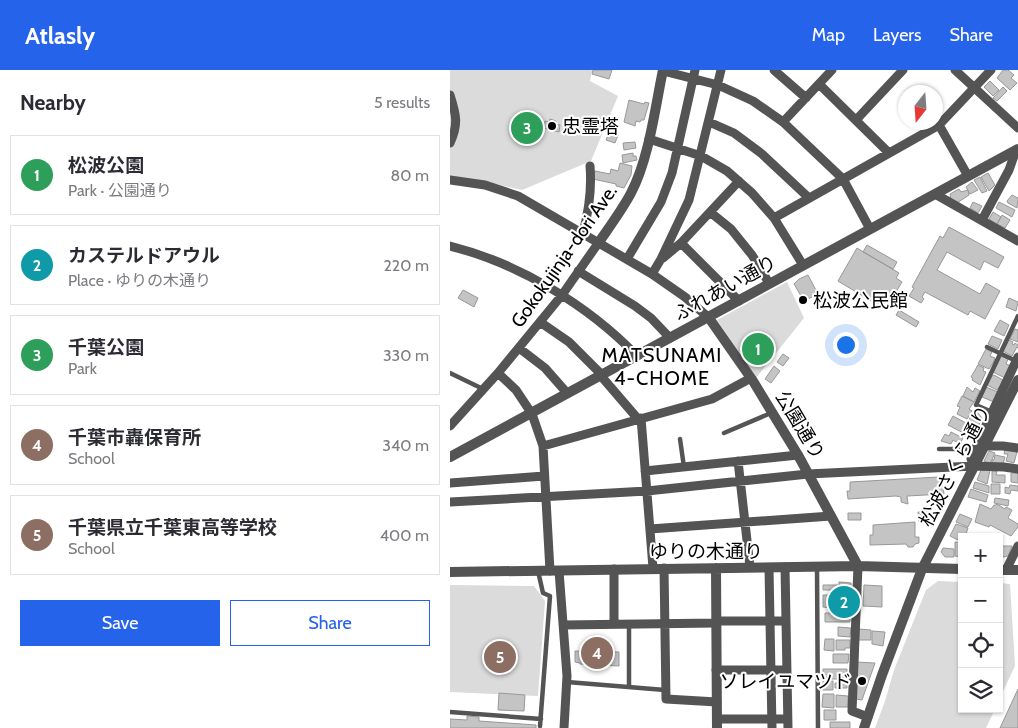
<!DOCTYPE html>
<html lang="en">
<head>
<meta charset="utf-8">
<style>
  :root { --surface:#fff; --page:#f2f2f3; --text:#2b2b33; --muted:#7c7c81; --line:#e1e1e2; --accent:#2563eb }
  body { margin:0; font-family:Cabin,"Noto Sans JP",sans-serif; background:var(--page); color:var(--text) }
  .controls { position:absolute; right:15px; bottom:15px; display:grid; overflow:hidden; border-radius:0px; box-shadow:0 1px 4px #0004 }
  .controls button { width:45px; height:45px; display:grid; place-items:center; padding:0; border:0; border-bottom:1px solid var(--line); background:var(--surface); color:var(--text); font:25px sans-serif }
  .compass { position:absolute; left:448px; top:15px; width:45px; height:45px; border-radius:50%; background:var(--surface); box-shadow:0 1px 4px #0004; rotate:197deg }
  .you { position:absolute; left:395px; top:274px; width:18px; height:18px; margin:-12px; border:4px solid #fff; border-radius:50%; background:#1a73e8; box-shadow:0 0 0 8px #1a73e833 }
  .badge { display:grid; place-items:center; width:32px; height:32px; border-radius:50%; background:var(--accent); color:#fff; font-size:16px; font-weight:700 }
  .pin { position:absolute; translate:-50% -50%; border:2px solid #fff; box-shadow:0 1px 5px #0006 }
  .list { margin:0; padding:0; list-style:none }
  h2 { display:flex; justify-content:space-between; align-items:center; height:65px; margin:0; padding:0 20px; font-size:21px }
  h2 small { font-size:16px; font-weight:400; color:var(--muted) }
  .list li { display:grid; grid-template-columns:32px 1fr auto; gap:15px; align-items:center; box-sizing:border-box; height:80px; margin:0 10px 10px; padding:0 10px; border:1px solid var(--line); border-radius:0px }
  .list b { display:block; font-size:19px; white-space:nowrap }
  .list p { margin:0; font-size:16px; white-space:nowrap; color:var(--muted) }
  .list em { font-size:16px; font-style:normal; color:var(--muted) }
  .actions { display:flex; gap:10px; padding:15px 20px }
  .actions a { flex:1; padding:11px 0; border:1px solid var(--accent); border-radius:0px; text-align:center; font-size:18px; color:var(--accent) }
  .actions .main { background:var(--accent); color:#fff }
  .icon { flex:none; width:28px; height:28px; fill:none; stroke:currentColor; stroke-width:2; stroke-linecap:round; stroke-linejoin:round }
  .map { position:relative; flex:none; width:568px; height:658px; overflow:hidden }
  header { display:flex; align-items:center; gap:30px; box-sizing:border-box; height:70px; padding:0 25px; background:var(--accent); color:#fff }
  header strong { font-size:24px }
  nav { display:flex; gap:28px; margin-inline-start:auto; font-size:18px }
  main { display:flex }
  aside { flex:1; background:var(--surface) }
  .map>svg:first-child { display:block }
  .green { fill:#dbdbdb }
  .building { fill:#c4c4c4; stroke:#989898 }
  .lines { fill:none; stroke-linecap:round; stroke-linejoin:round }
  .service { stroke:#545454; stroke-width:4.5 }
  .minor { stroke:#545454; stroke-width:9 }
  .tertiary { stroke:#545454; stroke-width:10 }
  .poi-dot { fill:#000; stroke:#fff; stroke-width:2 }
  .labels { text-anchor:middle; dominant-baseline:central; stroke-width:4; stroke-linejoin:round; paint-order:stroke }
  .poi-label { font-size:19px; fill:#000; stroke:#fff; text-anchor:start }
  .street-label { font-size:19px; fill:#000; stroke:#fff }
  .neighbourhood-label { font-size:20px; letter-spacing:1px; fill:#000; stroke:#fff }
</style>
</head>
<body>
<header>
<strong>Atlasly</strong>
<nav><a>Map</a><a>Layers</a><a>Share</a></nav>
</header>
<main>
<aside>
<h2>Nearby<small>5 results</small></h2>
<ul class="list">
<li><span class="badge" style="background:#2e9e5b">1</span><div><b>松波公園</b><p>Park · 公園通り</p></div><em>80 m</em></li>
<li><span class="badge" style="background:#0f9aa8">2</span><div><b>カステルドアウル</b><p>Place · ゆりの木通り</p></div><em>220 m</em></li>
<li><span class="badge" style="background:#2e9e5b">3</span><div><b>千葉公園</b><p>Park</p></div><em>330 m</em></li>
<li><span class="badge" style="background:#8d6e63">4</span><div><b>千葉市轟保育所</b><p>School</p></div><em>340 m</em></li>
<li><span class="badge" style="background:#8d6e63">5</span><div><b>千葉県立千葉東高等学校</b><p>School</p></div><em>400 m</em></li>
</ul>
<div class="actions"><a class="main">Save</a><a>Share</a></div>
</aside>
<div class="map">
<svg width="568" height="658" viewBox="0 0 568 658">
  <rect width="100%" height="100%" fill="#fff"/>
  <path class="green" d="M0,0H142L140,11L168,26L141,91L72,120L31,111L0,106Z
    M337,212L354,248L306,308L267,250Z
    M488,511L512,512V639H545L536,658H425L435,631L444,600L476,520Z
    M549,513L560,514L565,596L549,630Z
    M0,515L84,516L95,531L88,626L0,622Z"/>
  <path class="building" d="M143,0H162L159,9L142,4Z
    M553,0H558L564,5L561,8L567,13L560,20L547,8Z
    M540,11L549,20L543,26L534,17Z
    M553,17L557,21L547,31L543,28Z
    M179,30L194,34L195,32L199,33L194,50H191L190,52L186,51L185,56L174,52Z
    M100,49L106,51L105,54L110,55L109,62L94,58L95,51L99,52Z
    M159,62L168,65L165,73L156,70Z
    M185,72L186,78L174,80L173,73Z
    M183,83V86H186L187,90L173,93L172,85Z
    M170,93L182,96L181,105L174,118L166,116V114L143,109L145,101L160,104L161,99L168,101Z
    M538,103L545,115L539,121L531,107Z
    M530,107L537,121L532,123L524,110Z
    M522,112L528,120L520,124L516,117Z
    M509,119L511,122L518,120L519,125L507,133L501,130L500,124Z
    M562,125L568,128L567,138L558,133L557,131Z
    M523,132L532,136L528,143L520,138Z
    M549,132L565,140L562,147L546,138Z
    M543,142L551,147L547,154L539,149Z
    M552,145L560,150L555,158L547,154Z
    M499,157L554,187L548,198L534,191L530,200L497,182L487,200L530,224L536,213L550,221L535,249L520,241L518,245L475,222L472,227L474,229L471,233L459,226L464,218L462,217L490,166L493,168Z
    M417,175L447,192L443,199L413,182Z
    M407,178L449,203L446,208L452,212L440,232L435,229L431,237L388,211Z
    M358,205L368,224L354,231L344,214L349,209Z
    M13,220L28,228L24,237L8,228Z
    M559,228L568,232L566,241L556,237Z
    M449,240L469,252L466,257L446,245Z
    M550,250L559,255L554,266L544,261Z
    M565,259L568,260V272L560,269Z
    M542,266L552,270L548,279L538,274Z
    M559,270L563,272L562,274L564,275L565,273L568,275V278L567,277L562,286L553,281Z
    M536,279L542,282L540,286L545,288L544,291L539,299L528,294Z
    M333,284L339,288L333,296L327,292Z
    M551,286L558,289L556,294L561,296L555,308L543,302Z
    M528,295L534,298L533,301L536,302L530,315L522,310L523,308L521,307Z
    M324,296L330,301L321,313L315,309Z
    M544,305L553,310L549,318H548L547,320L537,315L542,306Z
    M517,317L523,322L525,318L530,321L524,332L513,326Z
    M536,317L548,322L544,332L532,327Z
    M512,326L524,332L519,339L522,341L517,349L507,344L510,337L507,336Z
    M523,341L527,342L532,348L529,355L519,350Z
    M503,346L529,360L525,369L498,355Z
    M501,362L513,368L510,374L503,370L501,374L491,371L495,364L499,366Z
    M555,379L567,382L564,393L556,391L558,384H554Z
    M539,381L545,383L540,394L534,391Z
    M545,385L555,387L553,394L542,393V390H544Z
    M531,400H540L537,414L527,410Z
    M542,401H547L546,405H555V413L542,412Z
    M561,403H568V413L561,412Z
    M489,407L490,416H493L494,424L457,426L458,434L451,432V427L446,426L398,429L397,421H400V412Z
    M525,412L539,416V423L523,418Z
    M541,414H550V424H541Z
    M560,415L568,416V421L561,420L560,424L555,423V417L559,418Z
    M521,419L538,425L536,432L518,427Z
    M545,428L559,430L558,436L544,433Z
    M530,434L541,439L544,435H546L547,434L555,439L556,437L562,440L558,448L568,454V457L561,466L542,456L540,455L539,457L525,452Z
    M468,442H479L480,452H469Z
    M398,443H411V450H398Z
    M510,444L522,449L518,457L506,452Z
    M465,452V467H469V473L465,474L463,477H458L456,474L420,475V465H423V455Z
    M506,454L518,458L515,467H512V472L500,466Z
    M505,472L512,473V487L505,486Z
    M549,476H562L558,486L549,488Z
    M493,478L504,479V487H495L491,482Z
    M389,512L401,513V520L389,519Z
    M373,515H388L389,520H373Z
    M414,515L432,516V537L413,536Z
    M373,525H381V538L373,537Z
    M387,525L401,526V538H387Z
    M375,543H400V552H375Z
    M388,557L401,558L400,567L388,566Z
    M409,559L421,560V570H408Z
    M422,561L435,562L433,576L422,574Z
    M375,569H384V581L374,580Z
    M386,570H400V578H395V580H386Z
    M125,581L169,582V596L130,594V593L125,592Z
    M383,584H399L398,593H383Z
    M406,592L425,593L412,630L405,629Z
    M373,599H397V609H373Z
    M373,611H383V620H373Z
    M385,613H397V618H385Z
    M568,619V658H550Z
    M49,623L75,625L74,641L48,640Z
    M373,624H384V638L372,637Z
    M386,625L398,626V637H386Z
    M374,640H386V650H374Z
    M17,646L29,647V651L86,655V658H0V649L17,650Z
    M380,652H400V658H380Z"/>
  <g class="lines">
    <path class="service" d="M537,277L566,291
      M0,303L33,319
      M542,342L526,335L568,246
      M274,363L321,343
      M230,369L234,397
      M489,379H525
      M367,497L368,658
      M88,501L93,523L100,526L90,656
      M179,554V616
      M117,612L215,620
      M0,642L91,649"/>
    <path class="minor" d="M324,0L356,28
      M505,0L568,58
      M213,1L268,15L303,31L333,52L393,109L420,159
      M369,14L439,83
      M0,25C6,44 9,54 0,73
      M406,50L453,0
      M259,52L284,63L312,84L359,128
      M333,52L382,0
      M489,55L518,106
      M199,69L251,86L277,101L302,123L324,148L353,195
      M0,110L35,115L68,126L202,204L235,227L259,248
      M485,124L568,171
      M260,142L281,159L302,185L319,213
      M324,148L489,55L541,0
      M532,150L559,100L566,80
      M133,163C139,140 142,119 140,96
      M231,173L289,231
      M0,176C68,193 138,235 187,286
      M213,188L231,173L289,111
      M177,189L211,132L222,103L245,0
      M128,201L185,236L201,248L220,268
      M202,204L211,189L239,130L271,0
      M90,252L119,272L152,305
      M69,278L95,298L117,323
      M151,306L188,349
      M191,348L203,498
      M0,356L48,303
      M93,376L262,329L301,308
      M534,376H553L568,378
      M288,391L300,497
      M524,396L521,389L525,379L568,287
      M195,401L348,385
      M0,413L94,406
      M0,432L197,421L358,404L524,396L554,397L568,399
      M200,459L381,446
      M408,496L402,641L418,647
      M335,497L338,658
      M214,498L216,629L267,632
      M319,498L322,658
      M164,499V554
      M556,500L568,476
      M100,501L93,376L82,344L66,320L48,303L112,225L149,172
      M109,501L117,606L114,658
      M266,551H336
      M113,555L266,553
      M266,600H337
      M267,649H337"/>
    <path class="tertiary" d="M149,172C160,156 172,140 181,123C199,89 205,38 213,0
      M259,248L303,311L348,385L408,496
      M0,387L568,79
      M266,498L267,658
      M549,500H568
      M0,502L408,496L512,499
      M414,658L432,605L472,499L568,310"/>
  </g>
  <g class="poi-dot">
    <circle cx="102" cy="56" r="5"/>
    <circle cx="353" cy="230" r="5"/>
    <circle cx="412" cy="611" r="5"/>
  </g>
  <g class="labels">
    <g class="poi-label">
      <text x="112" y="56">忠霊塔</text>
      <text x="363" y="230">松波公民館</text>
      <text x="402" y="611" text-anchor="end">ソレイユマツド</text>
    </g>
    <g class="street-label">
      <text transform="translate(114 186) rotate(-55)">Gokokujinja-dori Ave.</text>
      <text transform="translate(275 218) rotate(-29)">ふれあい通り</text>
      <text transform="translate(350 355) rotate(59)">公園通り</text>
      <text transform="translate(505 396) rotate(-63)">松波さくら通り</text>
      <text x="256" y="481">ゆりの木通り</text>
    </g>
    <g class="neighbourhood-label">
      <text x="212" y="285">MATSUNAMI<tspan x="212" dy="23">4-CHOME</tspan></text>
    </g>
  </g>
</svg>
<div class="controls">
<button>+</button>
<button>−</button>
<button><svg class="icon" aria-label="locate" viewBox="0 0 24 24"><circle cx="12" cy="12" r="6"/><path d="M12 2v4M12 18v4M2 12h4M18 12h4"/></svg></button>
<button><svg class="icon" aria-label="layers" viewBox="0 0 24 24"><path d="M12 4l9 5-9 5-9-5zM3 14l9 5 9-5"/></svg></button>
</div>
<svg class="compass" viewBox="-18 -18 36 36"><path d="M0-13l5 13h-10z" fill="#e53935"/><path d="M0 13l5-13h-10z" fill="#7c7c81"/></svg>
<div class="you"></div>
<div class="pin badge" style="left:308px;top:279px;background:#2e9e5b">1</div>
<div class="pin badge" style="left:394px;top:532px;background:#0f9aa8">2</div>
<div class="pin badge" style="left:77px;top:58px;background:#2e9e5b">3</div>
<div class="pin badge" style="left:147px;top:583px;background:#8d6e63">4</div>
<div class="pin badge" style="left:50px;top:587px;background:#8d6e63">5</div>
</div>
</main>
</body>
</html>
